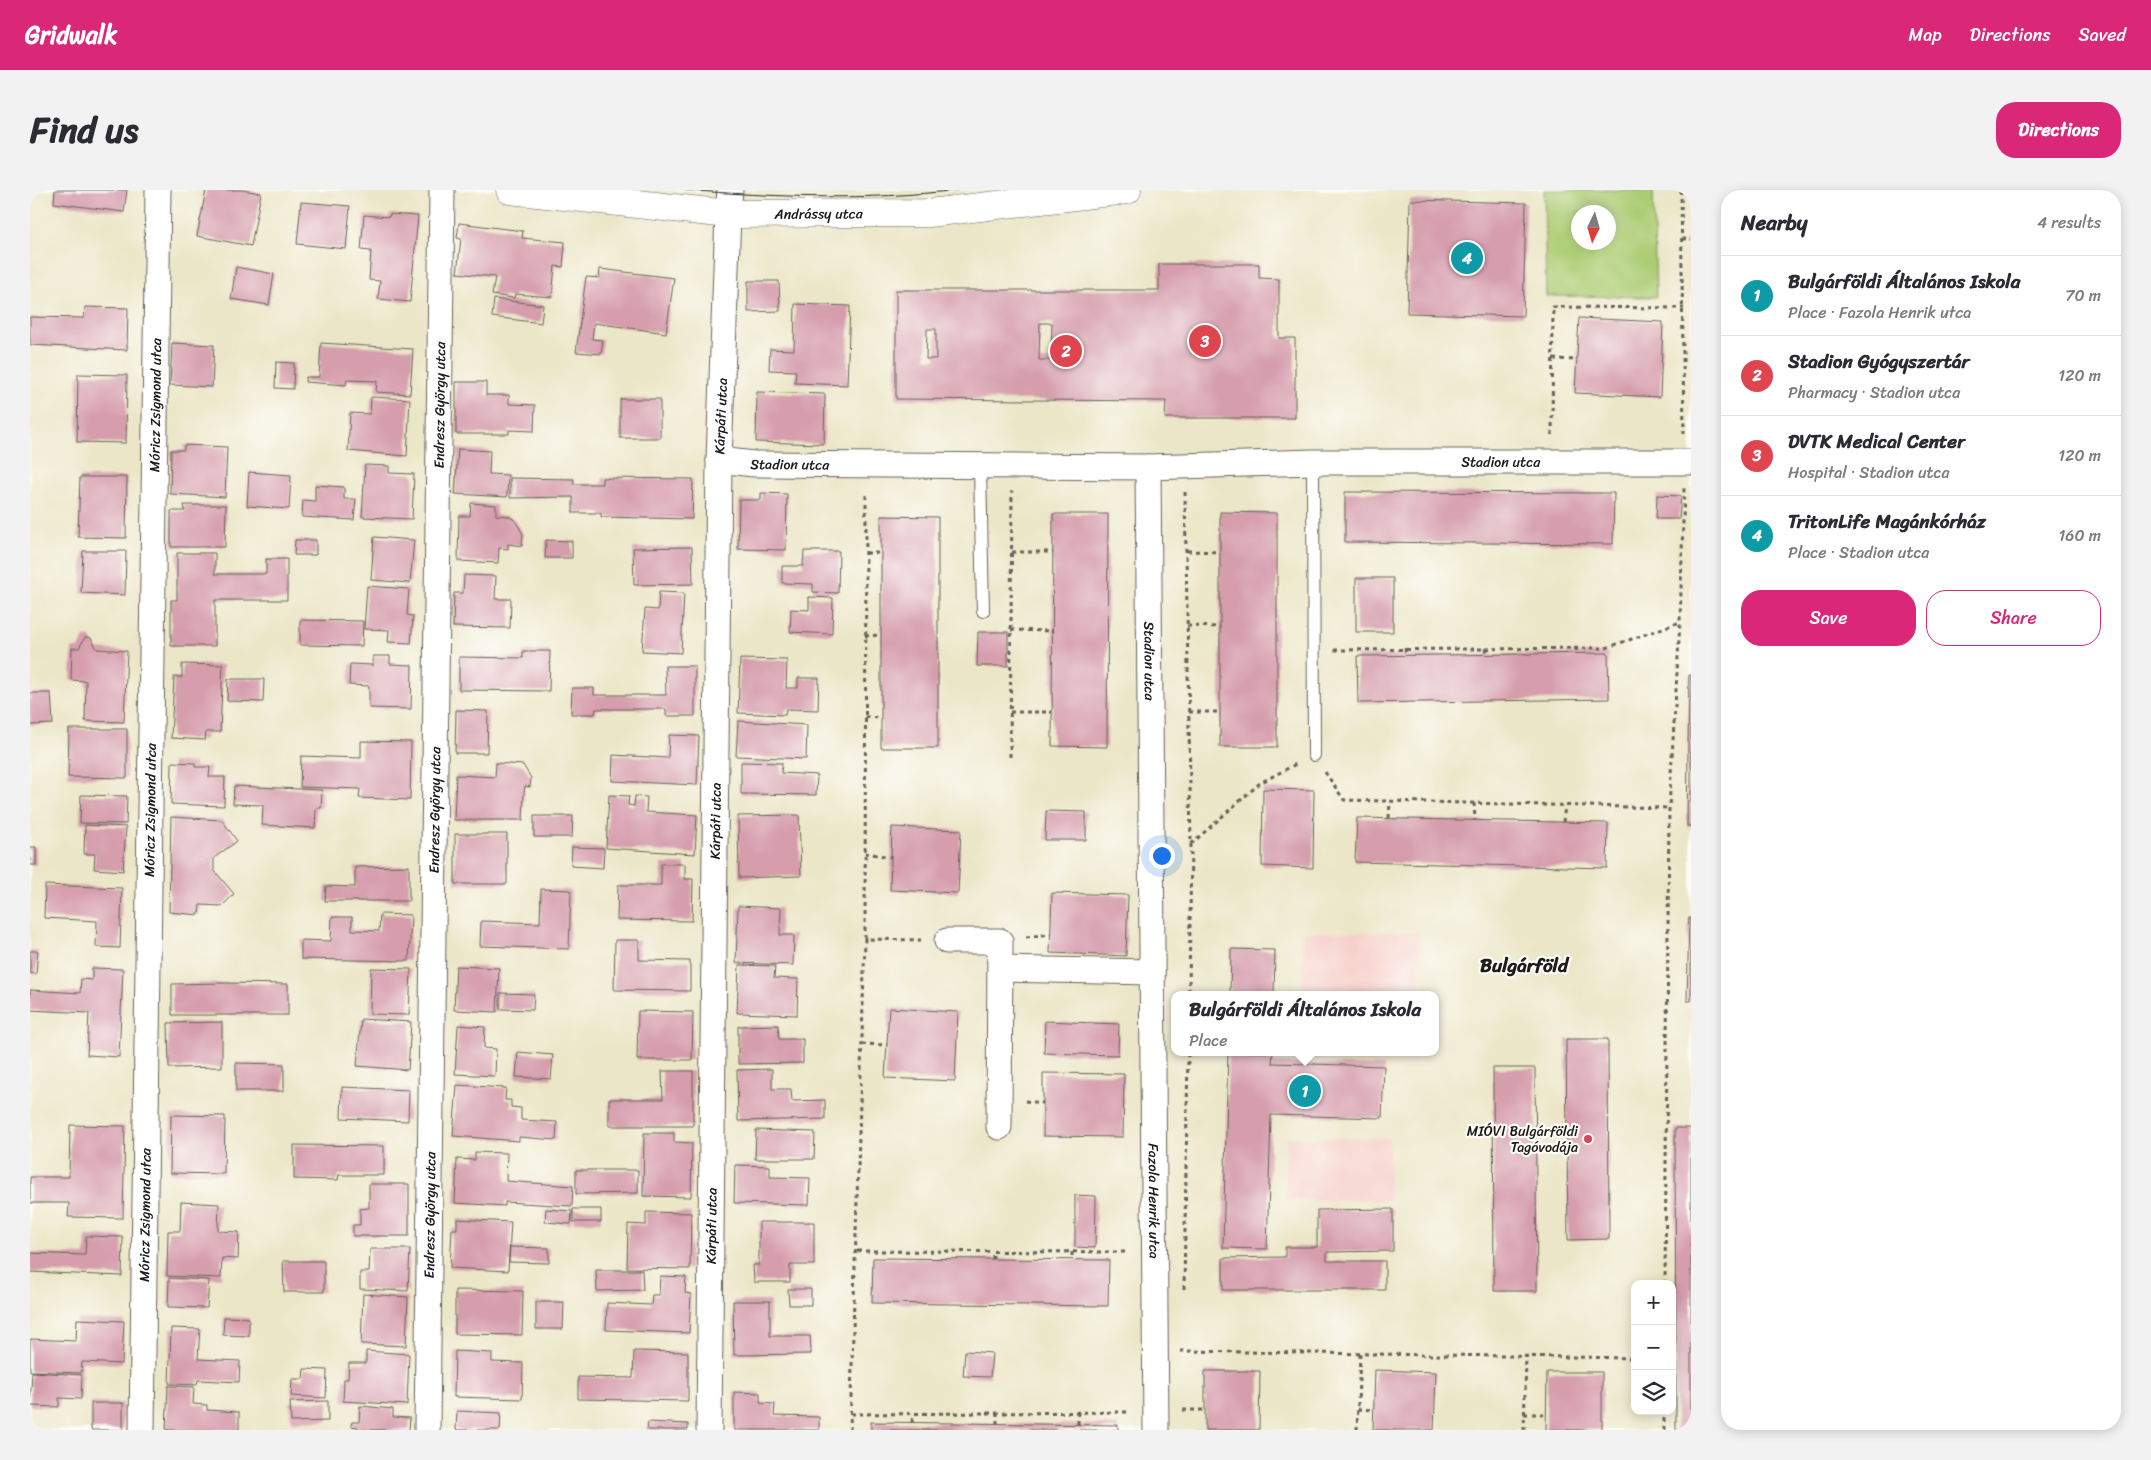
<!DOCTYPE html>
<html lang="en">
<head>
<meta charset="utf-8">
<style>
  :root { --surface:#fff; --page:#f2f2f3; --text:#2b2b33; --muted:#7c7c81; --line:#e1e1e2; --accent:#db2777 }
  body { margin:0; font-family:Sriracha,sans-serif; background:var(--page); color:var(--text) }
  .controls { position:absolute; right:15px; bottom:15px; display:grid; overflow:hidden; border-radius:10px; box-shadow:0 2px 12px #0003 }
  .controls button { width:45px; height:45px; display:grid; place-items:center; padding:0; border:0; border-bottom:1px solid var(--line); background:var(--surface); color:var(--text); font:25px sans-serif }
  .compass { position:absolute; left:1541px; top:15px; width:45px; height:45px; border-radius:50%; background:var(--surface); box-shadow:0 2px 12px #0003; rotate:185deg }
  .you { position:absolute; left:1131px; top:665px; width:18px; height:18px; margin:-12px; border:4px solid #fff; border-radius:50%; background:#1a73e8; box-shadow:0 0 0 8px #1a73e833 }
  .badge { display:grid; place-items:center; width:32px; height:32px; border-radius:50%; background:var(--accent); color:#fff; font-size:16px; font-weight:700 }
  .pin { position:absolute; translate:-50% -50%; border:2px solid #fff; box-shadow:0 1px 5px #0006 }
  .popup { position:absolute; left:1141px; top:801px; width:268px; height:65px; box-sizing:border-box; display:grid; place-content:center; border-radius:10px; background:var(--surface); filter:drop-shadow(0 1px 4px #0005); font-size:16px; white-space:nowrap; color:var(--muted) }
  .popup b { font-size:19px; color:var(--text) }
  .popup::after { content:''; position:absolute; left:50%; top:100%; margin-left:-10px; border:10px solid transparent; border-top-color:var(--surface) }
  .list { margin:0; padding:0; list-style:none }
  h2 { display:flex; justify-content:space-between; align-items:center; height:65px; margin:0; padding:0 20px; font-size:21px }
  h2 small { font-size:16px; font-weight:400; color:var(--muted) }
  .list li { display:grid; grid-template-columns:32px 1fr auto; gap:15px; align-items:center; box-sizing:border-box; height:80px; padding:0 20px; border-top:1px solid var(--line) }
  .list b { display:block; font-size:19px; white-space:nowrap }
  .list p { margin:0; font-size:16px; white-space:nowrap; color:var(--muted) }
  .list em { font-size:16px; font-style:normal; color:var(--muted) }
  .actions { display:flex; gap:10px; padding:15px 20px }
  .actions a { flex:1; padding:11px 0; border:1px solid var(--accent); border-radius:20px; text-align:center; font-size:18px; color:var(--accent) }
  .actions .main { background:var(--accent); color:#fff }
  .icon { flex:none; width:28px; height:28px; fill:none; stroke:currentColor; stroke-width:2; stroke-linecap:round; stroke-linejoin:round }
  .map { position:relative; flex:none; width:1661px; height:1240px; overflow:hidden; border-radius:20px }
  header { display:flex; align-items:center; gap:30px; box-sizing:border-box; height:70px; padding:0 25px; background:var(--accent); color:#fff }
  header strong { font-size:24px }
  nav { display:flex; gap:28px; margin-inline-start:auto; font-size:18px }
  .intro { display:flex; align-items:center; justify-content:space-between; box-sizing:border-box; height:120px; padding:0 30px }
  h1 { margin:0; font-size:35px }
  .button { padding:12px 22px; border-radius:20px; background:var(--accent); color:#fff; font-size:18px; font-weight:700 }
  main { display:flex; gap:30px; padding:0 30px }
  aside { flex:1; background:var(--surface); border-radius:20px; box-shadow:0 2px 12px #0003 }
  .map>svg:first-child { display:block }
  .built { fill:#f7d0cb }
  .green { fill:#adcd75; stroke:#647448; fill-rule:evenodd }
  .building { fill:#d69dad; fill-rule:evenodd }
  .lines { fill:none; stroke-linecap:round; stroke-linejoin:round }
  .service-casing { stroke:#656358; stroke-width:14 }
  .minor-casing { stroke:#656358; stroke-width:27 }
  .secondary-casing { stroke:#656358; stroke-width:29 }
  .path { stroke:#656358; stroke-width:3; stroke-dasharray:4 4; stroke-linecap:butt }
  .service { stroke:#fff; stroke-width:12 }
  .minor { stroke:#fff; stroke-width:25 }
  .secondary { stroke:#fff; stroke-width:28 }
  .tram { stroke:#1c1c1c; stroke-width:1 }
  .poi-dot { fill:#d1495b; stroke:#fdfcf7; stroke-width:2 }
  .labels { text-anchor:middle; dominant-baseline:central; stroke-width:4.5; stroke-linejoin:round; paint-order:stroke }
  .street-label { font-size:14px; fill:#1c1c1c; stroke:#fdfcf7 }
  .poi-label { font-size:14px; fill:#1c1c1c; stroke:#fdfcf7; text-anchor:end }
  .district-label { font-size:19px; font-weight:bold; fill:#1c1c1c; stroke:#fdfcf7 }
</style>
</head>
<body>
<header>
<strong>Gridwalk</strong>
<nav><a>Map</a><a>Directions</a><a>Saved</a></nav>
</header>
<div class="intro"><h1>Find us</h1><a class="button">Directions</a></div>
<main>
<div class="map">
<svg width="1661" height="1240" viewBox="0 0 1661 1240">
  <rect width="100%" height="100%" fill="#fdfcf7"/>
  <filter id="ink" filterUnits="userSpaceOnUse"><feTurbulence type="fractalNoise" baseFrequency=".02" numOctaves="2"/><feDisplacementMap in="SourceGraphic" scale="10" xChannelSelector="R" yChannelSelector="G"/><feConvolveMatrix kernelMatrix="1 2 1 2 8 2 1 2 1" color-interpolation-filters="sRGB"/></filter>
  <filter id="wash" filterUnits="userSpaceOnUse"><feTurbulence type="fractalNoise" baseFrequency=".0096" numOctaves="4" result="noise"/><feDisplacementMap in="SourceGraphic" scale="20" xChannelSelector="R" yChannelSelector="G"/><feGaussianBlur stdDeviation="1.12" result="paint"/><feColorMatrix in="noise" values="0 0 0 0 0 0 0 0 0 0 0 0 0 0 0 0 0 1.4 0 .05"/><feComposite in="paint" operator="in"/></filter>
  <g filter="url(#wash)">
    <rect width="100%" height="100%" fill="#ece6c8"/>
    <path class="built" d="M1273,742H1389V805H1273Z
      M1256,948H1359V1010H1256Z"/>
    <path class="green" d="M1514,0H1623L1626,107L1516,106ZM1548,22H1578V52H1548Z"/>
    <g id="blocks">
      <path class="building" d="M25,0H97L94,22L24,13Z
        M176,0H212L231,3L221,56L167,46Z
        M1380,10L1496,13L1493,126L1377,123Z
        M271,12L320,16L316,59L267,54Z
        M360,24L388,26L380,112L348,109L350,91L339,90L341,61L331,60L334,25L359,27Z
        M429,33L493,41L492,48L535,52L533,77L525,76L522,107L485,104L484,108L462,105L465,87L427,83L431,49L427,48Z
        M1129,74H1229V88L1249,89V148H1265V228H1135L1136,211L866,209V100H1129ZM1010,133H1022L1021,170H1009ZM897,139H906V169H896Z
        M206,77L244,84L239,115L201,109Z
        M570,79L644,88L636,143L564,133L562,149L573,150L571,164L546,162L556,87L569,88Z
        M718,91H749L750,121L718,122Z
        M464,109L513,115L511,133L462,127Z
        M765,114L820,116L817,195L765,193L766,181L739,180L740,159L764,160Z
        M55,117L98,118L97,160L0,155V127L54,128Z
        M1549,128L1633,132L1630,207L1545,203Z
        M142,153L184,155L182,197L140,195Z
        M291,153L383,159L380,204L346,202L347,191L317,190L316,195L275,192L276,187H289Z
        M246,172L264,173L263,199L245,198Z
        M48,184L97,185L96,253L47,252Z
        M426,192H456V205H479V214L505,215L504,241L479,240V244H426Z
        M727,202L795,204L794,254L726,252Z
        M341,207L380,209L377,266L318,261L320,223L340,224Z
        M590,209H630V248H590Z
        M154,255L197,257L195,307L140,304L141,260H154Z
        M428,259L460,261L459,284L478,285L477,307L425,304Z
        M335,275L359,276V283L384,284L382,329L332,327Z
        M219,282L261,285L259,319L217,316Z
        M50,287H97L96,348L48,347Z
        M480,288L544,289L543,294H572V288L663,289L662,329L571,327V323H543V307L480,308Z
        M285,295L314,297V309H326L324,330L272,327L273,310L285,311Z
        M1315,302L1584,303L1583,354L1315,352Z
        M731,303L757,304L756,360L708,359L709,310H731Z
        M1627,305L1651,306L1649,329H1626Z
        M441,313L466,315V325L478,326L485,330L493,344L492,356L478,354V359L469,358L468,373L428,371L429,326H440Z
        M154,315H196L195,357H141V321H155Z
        M1190,322L1247,323V557H1190Z
        M1023,324H1078L1077,557L1022,556Z
        M851,326L908,327V558H851Z
        M344,347L384,350L380,393L341,390Z
        M265,350H286V365H264Z
        M516,350L542,351V368H515Z
        M662,357L663,394L604,395L603,358Z
        M53,361H96L95,405L51,403Z
        M774,361H809L808,403L783,402V394L752,393V376H773Z
        M147,363H185V384H236V369H257V410H185V456H141V410H147Z
        M434,385L466,386L465,409H481L480,438L423,437L424,403H433Z
        M1326,388H1363V442H1326Z
        M337,396L379,399L377,425L383,426L381,453L358,452L359,440L334,439Z
        M629,402L654,403L651,463L612,461L615,419L628,420Z
        M779,407L803,408L802,444L760,442L761,419L779,420Z
        M270,430L333,431L332,456L270,455Z
        M948,442H978V476H947Z
        M55,447L61,448L67,459L97,461L94,532L55,531L56,491L41,490L42,458H49Z
        M493,461H520L519,501L429,500V467L493,468Z
        M1578,463L1579,509L1328,513L1327,466Z
        M343,466H360V474L382,475L381,519L339,518V496L319,495L320,474L343,475Z
        M710,469L757,470L756,498H768V488H789L788,520L756,519L755,525L708,523Z
        M152,474L193,475L190,542H176L175,550L141,548L144,487H152Z
        M635,476H665V526H636V519H566L565,524H541L542,498H564V505H636Z
        M1659,485H1661V636H1657Z
        M198,489H234L233,512L197,511Z
        M0,503H21L23,534L0,535Z
        M426,520L458,521L457,563H425Z
        M708,531L777,535L776,569L706,566Z
        M39,539H97V588L38,587Z
        M639,545L669,546L667,595L582,591L583,565L638,568Z
        M331,551L381,552L380,610L329,608L330,599L270,597L271,566L331,568Z
        M142,572L165,573V577H180L179,587H195L194,616L141,614Z
        M711,572L752,573L751,583L787,585L786,605L711,604Z
        M466,573L493,575L501,588L500,597L495,596L494,603L493,630H424L426,585L465,587Z
        M204,596L292,600L291,618H286L285,638L232,635L233,615L203,614Z
        M1233,599L1284,600L1283,678L1232,676Z
        M51,605L97,606L96,634L50,633Z
        M579,605L599,606L598,615L604,616L605,606L617,607L616,622L667,625L665,664L576,658Z
        M1016,621L1056,622V650H1015Z
        M769,625L771,686L709,688L708,626Z
        M504,626H543L542,647H504Z
        M141,627L192,630L207,651L184,668V680L204,704L192,716L170,715L169,725L139,722Z
        M1327,628L1578,633L1577,678L1325,672Z
        M55,635L96,637L93,681L64,679L65,664H54Z
        M862,637L931,640L928,703L860,700Z
        M425,644H477V694H425Z
        M0,657H6V675H0Z
        M542,657L574,658L573,678L541,676Z
        M631,674H655V689H663L662,731L587,730L588,695H631Z
        M379,676V711H295L296,696L325,697V677Z
        M15,695L92,698L90,758L66,757L67,731L14,728Z
        M511,699L541,700L539,759L450,756L451,731L510,733Z
        M1022,703L1098,705L1096,766L1020,763Z
        M708,716L751,718L750,745H764L763,775L706,773Z
        M350,724L381,725L379,771L271,769V750L301,751L302,727H322V740L349,741Z
        M1659,728H1661V811H1657Z
        M585,750H609V770L660,771V801L584,800Z
        M1201,759L1245,760L1244,805H1200Z
        M0,761H8L6,784L0,783Z
        M709,775L745,776L744,788L768,789L767,825L707,823Z
        M426,776L469,778L467,822L424,820Z
        M62,778L93,779L89,867L57,865L59,823L0,820V800L50,803L51,789L62,790Z
        M341,778L381,779L379,825L340,824Z
        M195,793L258,794V825H142V794Z
        M470,803L504,804L503,820L470,819Z
        M859,818L928,822L925,891L855,888Z
        M608,821L663,822L662,870H607Z
        M331,829L381,832L378,880L327,876Z
        M1015,831L1089,834L1088,865L1014,863Z
        M192,832V877L139,878L138,833Z
        M428,835L455,837L454,858L466,859L465,886L425,884Z
        M748,835L749,849H773V873L708,874V836Z
        M1536,849H1578L1579,1049L1538,1050Z
        M488,862L523,865L521,889L486,887Z
        M1198,862H1243L1242,873L1354,876L1352,928L1241,925L1237,1059L1193,1058Z
        M206,873L254,874V901H206Z
        M1463,878H1505L1507,1101H1464Z
        M742,879V899H761L762,911L795,910V929L708,931L707,880Z
        M632,881H663V936H579V909H633Z
        M1013,883L1094,884L1093,947L1013,946Z
        M427,895L476,898L475,910H481V917L491,918V930L527,932L526,950L489,947V951L423,946Z
        M312,897L379,900L378,931L311,928Z
        M141,925L195,926L194,984L140,983Z
        M40,935L95,936L93,1028L38,1027L39,1013H0V987H39Z
        M1645,938H1661V1240H1646Z
        M726,940L785,942L784,969H725Z
        M614,943H644V952L662,953L661,1007L613,1006Z
        M264,955L354,956V985H309L308,990L264,989Z
        M445,962L477,963L476,991L543,996L542,1016L475,1012V1016L425,1013L427,969L445,970Z
        M705,975L740,976V987L780,988L779,1015L704,1013Z
        M546,980H608V1003L546,1004Z
        M339,994H379V1046H323V1035H330V1019L339,1018Z
        M1045,1005L1066,1006L1065,1058L1045,1057Z
        M151,1012L189,1014L188,1041L209,1042L208,1069L192,1068L191,1088L137,1086L138,1041H150Z
        M516,1019L542,1021L541,1034L515,1032Z
        M543,1019H571V1032H543Z
        M1363,1019V1061L1297,1062V1071H1355V1100H1193V1068L1255,1067V1057H1287V1020Z
        M616,1022L661,1023L660,1079L597,1078L598,1034L616,1035Z
        M427,1029L481,1032L478,1081L420,1078L422,1039H427Z
        M729,1032H784V1075H760V1092H724L723,1075H729Z
        M56,1046L93,1047L92,1086L0,1082V1063L55,1065Z
        M480,1057L519,1058V1073L479,1072Z
        M340,1059H380L378,1101L330,1099V1082H339Z
        M843,1068L1079,1070L1078,1116L842,1113Z
        M253,1071H294V1102H254Z
        M566,1080H612L613,1100L567,1101Z
        M630,1086L656,1087L655,1103L661,1104L659,1143L576,1140L577,1113L621,1115L622,1105H629Z
        M139,1088L179,1090L177,1118L138,1117Z
        M758,1099H781V1115H759Z
        M425,1100L493,1101L492,1145L425,1144Z
        M333,1104L378,1107L376,1156L331,1154Z
        M703,1111H740V1146H780L781,1164L704,1165Z
        M506,1112H534L533,1139H506Z
        M194,1127L219,1128V1146L193,1145Z
        M47,1129L94,1131L92,1174L52,1172L51,1183L0,1181V1149L46,1151Z
        M141,1138L170,1139L168,1169L210,1171L209,1192L168,1190L167,1195L139,1194Z
        M336,1161L379,1164L377,1215L313,1211L314,1189H318L319,1173H336Z
        M425,1161L462,1163V1172L493,1173L492,1209L424,1207Z
        M604,1161L658,1162V1211L548,1209V1187L603,1188Z
        M935,1161L962,1163L960,1187L933,1186Z
        M274,1179L297,1180L296,1208L261,1206L262,1189H273Z
        M1345,1180L1406,1182L1404,1240H1343Z
        M1175,1181H1230L1229,1240H1175Z
        M2,1182L52,1185L51,1209L29,1208V1217L0,1216Z
        M1517,1182H1572V1240H1516Z
        M138,1196L164,1197L163,1214L177,1215V1220L209,1222V1240H136Z
        M704,1202L730,1203V1213L745,1214L744,1226L789,1227V1240H704Z
        M298,1211V1231L261,1232L260,1212Z
        M61,1213H93V1240H61Z
        M330,1216L363,1219V1227L380,1228L379,1240H328V1237L321,1236L322,1232H329Z
        M427,1221L471,1223L470,1240H426Z
        M618,1232L658,1234V1240H617Z
        M841,1232L1088,1235V1240H841Z"/>
    </g>
  </g>
  <g filter="url(#ink)">
    <use href="#blocks" fill-opacity="0" stroke="#656358" stroke-width="1"/>
    <g class="lines">
      <defs>
        <path id="service" d="M1283,272L1284,565
          M950,277L953,421"/>
        <g id="minor">
          <path id="s1" d="M689,270L724,274L1118,277L1283,272H1661"/>
          <path id="s2" d="M1118,277L1126,1240"/>
          <path d="M917,751H970L969,937"/>
          <path d="M971,779L1122,782"/>
          <path id="s3" d="M112,1240L128,0"/>
          <path id="s4" d="M397,1240L412,0"/>
          <path id="s5" d="M679,1240L689,270L698,24L700,0"/>
        </g>
        <g id="secondary">
          <path id="s6" d="M480,0L698,24L899,23L1097,0"/>
        </g>
      </defs>
      <use href="#service" class="service-casing"/>
      <use href="#minor" class="minor-casing"/>
      <use href="#secondary" class="secondary-casing"/>
      <path class="path" d="M1651,0L1654,247
        M1652,49H1661
        M1523,169L1547,170
        M1522,245L1523,117L1654,118
        M1155,302L1161,654L1159,805
        M1157,361L1190,362
        M982,362H1023
        M836,363H851
        M1157,436L1190,437
        M981,440L1023,441
        M835,446L851,445
        M1546,457L1547,464
        M1375,458L1376,466
        M1455,458L1457,465
        M1304,460L1576,458L1650,432
        M980,522H1022
        M1159,522H1190
        M835,527L851,528
        M980,567L982,301
        M1295,582L1314,610L1639,618
        M1444,613L1445,630
        M1359,628L1360,612
        M1533,632L1535,616
        M1161,654L1230,593L1268,573
        M835,663L861,667
        M996,747L1021,744
        M835,749L836,302
        M832,854L857,855
        M995,911L1013,913
        M827,1061L1099,1062
        M1042,1062V1070
        M963,1069V1062
        M1635,1094L1639,618L1650,432L1654,298
        M1154,1099L1158,862
        M1150,1161L1605,1168
        M1328,1219L1344,1220
        M1153,1220H1175
        M1048,1222V1235
        M821,1224L1100,1222
        M1494,1224H1516
        M882,1232L883,1224
        M967,1234V1223
        M820,1240L835,749L891,750
        M1327,1240L1330,1164
        M1494,1240L1496,1166
        M1634,1240V1221"/>
      <use href="#service" class="service"/>
      <use href="#minor" class="minor"/>
      <use href="#secondary" class="secondary"/>
      <path class="tram" d="M655,0C745,7 837,11 927,0"/>
    </g>
  </g>
  <circle class="poi-dot" cx="1558" cy="949" r="5"/>
  <g class="labels">
    <g class="street-label">
      <text stroke="none"><textPath href="#s6" startOffset="310">Andrássy utca</textPath></text>
      <text stroke="none"><textPath href="#s3" startOffset="1025">Móricz Zsigmond utca</textPath></text>
      <text stroke="none"><textPath href="#s4" startOffset="1025">Endresz György utca</textPath></text>
      <text stroke="none"><textPath href="#s5" startOffset="1014">Kárpáti utca</textPath></text>
      <text stroke="none"><textPath href="#s1" startOffset="782">Stadion utca</textPath></text>
      <text stroke="none"><textPath href="#s1" startOffset="71">Stadion utca</textPath></text>
      <text stroke="none"><textPath href="#s2" startOffset="194">Stadion utca</textPath></text>
      <text stroke="none"><textPath href="#s3" startOffset="620">Móricz Zsigmond utca</textPath></text>
      <text stroke="none"><textPath href="#s4" startOffset="620">Endresz György utca</textPath></text>
      <text stroke="none"><textPath href="#s5" startOffset="609">Kárpáti utca</textPath></text>
      <text stroke="none"><textPath href="#s2" startOffset="734">Fazola Henrik utca</textPath></text>
      <text stroke="none"><textPath href="#s3" startOffset="215">Móricz Zsigmond utca</textPath></text>
      <text stroke="none"><textPath href="#s4" startOffset="215">Endresz György utca</textPath></text>
      <text stroke="none"><textPath href="#s5" startOffset="204">Kárpáti utca</textPath></text>
    </g>
    <g class="poi-label">
      <text x="1548" y="941">MIÓVI Bulgárföldi<tspan x="1548" dy="16">Tagóvodája</tspan></text>
    </g>
    <g class="district-label">
      <text x="1494" y="775">Bulgárföld</text>
    </g>
  </g>
</svg>
<div class="controls">
<button>+</button>
<button>−</button>
<button><svg class="icon" aria-label="layers" viewBox="0 0 24 24"><path d="M12 4l9 5-9 5-9-5zM3 14l9 5 9-5"/></svg></button>
</div>
<svg class="compass" viewBox="-18 -18 36 36"><path d="M0-13l5 13h-10z" fill="#e53935"/><path d="M0 13l5-13h-10z" fill="#7c7c81"/></svg>
<div class="you"></div>
<div class="pin badge" style="left:1275px;top:901px;background:#0f9aa8">1</div>
<div class="popup"><b>Bulgárföldi Általános Iskola</b>Place</div>
<div class="pin badge" style="left:1036px;top:161px;background:#e0444e">2</div>
<div class="pin badge" style="left:1175px;top:151px;background:#e0444e">3</div>
<div class="pin badge" style="left:1437px;top:68px;background:#0f9aa8">4</div>
</div>
<aside>
<h2>Nearby<small>4 results</small></h2>
<ul class="list">
<li><span class="badge" style="background:#0f9aa8">1</span><div><b>Bulgárföldi Általános Iskola</b><p>Place · Fazola Henrik utca</p></div><em>70 m</em></li>
<li><span class="badge" style="background:#e0444e">2</span><div><b>Stadion Gyógyszertár</b><p>Pharmacy · Stadion utca</p></div><em>120 m</em></li>
<li><span class="badge" style="background:#e0444e">3</span><div><b>DVTK Medical Center</b><p>Hospital · Stadion utca</p></div><em>120 m</em></li>
<li><span class="badge" style="background:#0f9aa8">4</span><div><b>TritonLife Magánkórház</b><p>Place · Stadion utca</p></div><em>160 m</em></li>
</ul>
<div class="actions"><a class="main">Save</a><a>Share</a></div>
</aside>
</main>
</body>
</html>
